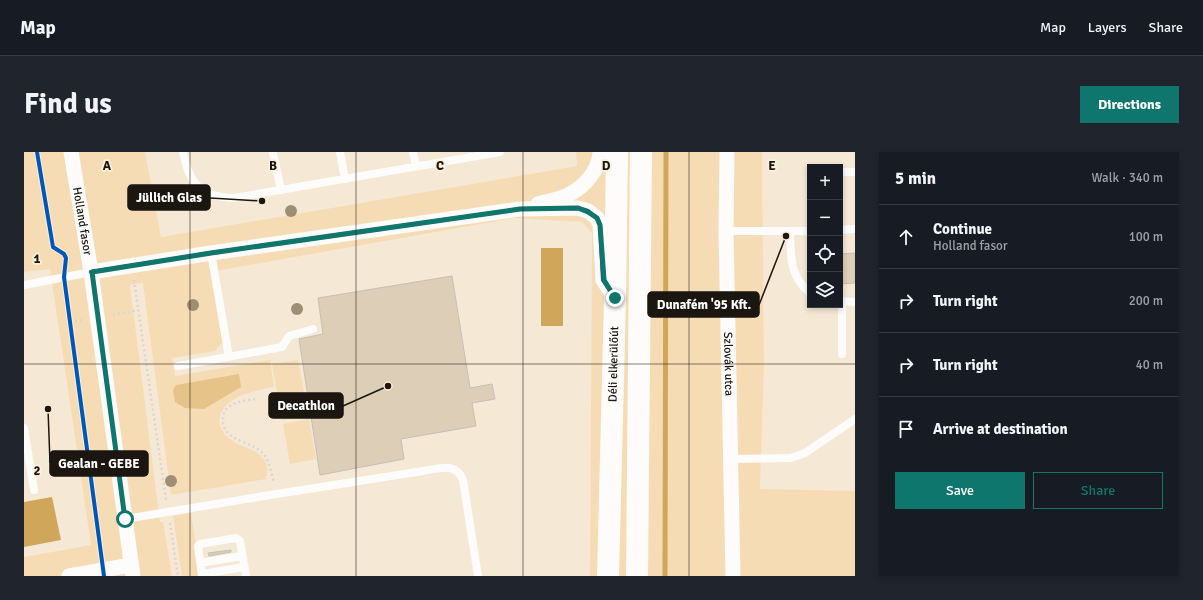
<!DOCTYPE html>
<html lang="en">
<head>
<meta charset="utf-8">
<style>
  :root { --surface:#171b24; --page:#20242c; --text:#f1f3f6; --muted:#9ea1a6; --line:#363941; --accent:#0f766e }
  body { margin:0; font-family:Signika,sans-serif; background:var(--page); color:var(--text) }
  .controls { position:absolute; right:12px; top:12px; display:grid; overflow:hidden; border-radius:0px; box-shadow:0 2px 6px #0003 }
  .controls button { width:36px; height:36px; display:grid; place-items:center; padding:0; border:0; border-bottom:1px solid var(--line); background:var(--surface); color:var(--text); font:20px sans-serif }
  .stop { position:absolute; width:12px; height:12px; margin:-9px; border:3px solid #0f766e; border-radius:50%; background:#fff }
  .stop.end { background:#0f766e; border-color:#fff; box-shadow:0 1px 4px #0008 }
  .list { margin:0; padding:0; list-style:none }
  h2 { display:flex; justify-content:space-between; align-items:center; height:52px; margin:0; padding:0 16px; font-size:17px }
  h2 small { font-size:13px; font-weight:400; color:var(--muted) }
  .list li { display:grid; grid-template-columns:26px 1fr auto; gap:12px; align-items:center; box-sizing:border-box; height:64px; padding:0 16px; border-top:1px solid var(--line) }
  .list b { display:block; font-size:15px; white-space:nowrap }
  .list p { margin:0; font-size:13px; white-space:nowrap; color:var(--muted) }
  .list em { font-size:13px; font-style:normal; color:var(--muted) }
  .actions { display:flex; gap:8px; padding:12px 16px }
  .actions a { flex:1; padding:9px 0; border:1px solid var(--accent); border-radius:0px; text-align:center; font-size:14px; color:var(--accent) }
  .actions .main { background:var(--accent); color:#fff }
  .icon { flex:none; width:22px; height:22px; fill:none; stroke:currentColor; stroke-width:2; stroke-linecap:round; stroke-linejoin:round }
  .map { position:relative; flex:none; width:831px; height:424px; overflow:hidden; border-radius:0px }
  header { display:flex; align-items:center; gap:24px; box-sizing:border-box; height:56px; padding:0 20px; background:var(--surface); border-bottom:1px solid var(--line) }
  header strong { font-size:19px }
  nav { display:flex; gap:22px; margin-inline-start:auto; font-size:14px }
  .intro { display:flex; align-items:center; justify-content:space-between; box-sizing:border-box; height:96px; padding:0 24px }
  h1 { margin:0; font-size:28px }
  .button { padding:10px 18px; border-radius:0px; background:var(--accent); color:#fff; font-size:14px; font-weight:700 }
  main { display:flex; gap:24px; padding:0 24px }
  aside { flex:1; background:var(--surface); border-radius:0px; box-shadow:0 2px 6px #0003 }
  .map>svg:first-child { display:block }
  .built { fill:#f5e8d5; fill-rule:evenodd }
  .green { fill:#f6dcb5 }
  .forest { fill:#e6c389 }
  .water { fill:#d0a75a }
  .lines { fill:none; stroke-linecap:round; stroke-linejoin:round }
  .stream { stroke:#d0a75a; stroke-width:5 }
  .building { fill:#dcceb7; stroke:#c5c0b8 }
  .path { stroke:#d9d7d4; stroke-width:2.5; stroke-dasharray:2 3; stroke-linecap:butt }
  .service { stroke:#fdfcfb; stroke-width:8 }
  .minor { stroke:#fdfcfb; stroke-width:15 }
  .primary { stroke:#fdfcfb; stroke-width:22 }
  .cycleway-casing { stroke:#fcefdb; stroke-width:6 }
  .cycleway { stroke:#0057b8; stroke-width:4 }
  .tree { fill:#9e8e74 }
  .route { stroke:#0f766e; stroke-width:5 }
  .grid { fill:none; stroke:#1b1610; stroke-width:1; stroke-opacity:0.55 }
  .labels { text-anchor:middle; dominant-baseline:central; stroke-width:3.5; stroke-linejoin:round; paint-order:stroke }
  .street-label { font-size:12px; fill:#1b1610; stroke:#fcefdb }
  .grid-label { font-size:13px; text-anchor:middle; font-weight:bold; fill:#1b1610; stroke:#fcefdb; stroke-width:3.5; stroke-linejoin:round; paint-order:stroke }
  .leader { fill:none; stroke:#1b1610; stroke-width:1.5 }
  .callout-dot { fill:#1b1610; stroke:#fcefdb; stroke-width:1.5 }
  .callout { fill:#1b1610; stroke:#1b1610; stroke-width:1.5 }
  .callout-label { font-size:13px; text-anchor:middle; font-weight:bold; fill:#fff }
</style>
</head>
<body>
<header>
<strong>Map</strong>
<nav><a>Map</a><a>Layers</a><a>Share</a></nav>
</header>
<div class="intro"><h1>Find us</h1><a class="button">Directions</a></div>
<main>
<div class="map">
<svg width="831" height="424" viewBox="0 0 831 424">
  <rect width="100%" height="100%" fill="#f4eee3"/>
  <path class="built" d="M121,0H552L553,14L137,85Z
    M738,0H831V339L736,337L740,212ZM786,15H816V153H786Z
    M490,66L558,70L568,81L566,424H143L106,133Z
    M26,116L67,393L0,405V120Z"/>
  <path class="green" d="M0,0H121L137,85L553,14L552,0H738L740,212L736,337L831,339V424H566L568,81L558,70L490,66L186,120L188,124L199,187L197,192L191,199L148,206L151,224L246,208L250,235C233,238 201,244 196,264C194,273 198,281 205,286C216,296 232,295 241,309C244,314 243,321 242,327L147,343L119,131L106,133L136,370H139L148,424H0V405L67,393L26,117L0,120Z
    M274,208L284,263L258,268L248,212Z
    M285,267L292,307L266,312L259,272Z
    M167,361L176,424H158L149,364Z"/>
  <path class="forest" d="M215,222L217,235L180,257L161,256L151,250L149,238L152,233Z"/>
  <path class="water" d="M517,96H539V174H517Z
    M28,345L37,388L0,395V350Z"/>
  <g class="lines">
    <path class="stream" d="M641,424L642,0"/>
  </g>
  <path class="building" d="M831,101V131L816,132V102Z
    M428,124L446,236L468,232L471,247L448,251L452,274L377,287L380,307L296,323L275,187L299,182L294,146Z
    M207,398V400L185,404L184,401Z"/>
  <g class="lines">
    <path class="path" d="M110,128L142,348
      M89,163L114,158
      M46,170L58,168
      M231,247C219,249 201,250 199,265C196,291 231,288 241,304C246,311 247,322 250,330
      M146,371L154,424"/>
    <path class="service" d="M159,0C165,31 176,45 210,46L476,0
      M316,0L321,27
      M389,0L392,14
      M249,1L257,38
      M816,20H831
      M816,78L831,77
      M702,79H786
      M766,79C767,104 765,124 786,141
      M187,101L205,205
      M0,133L67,120
      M816,149L831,150
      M818,149V202
      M154,214L258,195L265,184L289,177
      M0,276L10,338
      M706,307L767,306L781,301L831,267
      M101,367L240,344L399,319C415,317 431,309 439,328L454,424
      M176,411L218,404
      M178,422L220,415
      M178,424L174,394L176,392L212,386L216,389L222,424"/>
    <g class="minor">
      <path id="s1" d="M47,0L67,120L109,424"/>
      <path id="s2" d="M703,0L702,79L709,424"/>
      <path d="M514,52C524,49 535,47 544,43C560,35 575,19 576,0"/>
      <path d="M67,120L187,101L496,57L554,56L564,59L573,66L576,73L579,128L591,146"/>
      <path d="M45,424L107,413"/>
    </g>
    <g class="primary">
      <path id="s3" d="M584,424L591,146L593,0"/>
      <path d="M613,424L617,0"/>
    </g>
    <defs>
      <path id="cycleway" d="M13,0L29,95L40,102L42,106L40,125L80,424
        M67,120L187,101L496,57L554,56L564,59L573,66L576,73L579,128L591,146"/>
    </defs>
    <use href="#cycleway" class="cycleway-casing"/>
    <use href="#cycleway" class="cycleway"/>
  </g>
  <g class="tree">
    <circle cx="267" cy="59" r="6"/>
    <circle cx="169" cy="153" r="6"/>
    <circle cx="273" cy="157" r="6"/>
    <circle cx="147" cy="329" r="6"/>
  </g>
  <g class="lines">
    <path class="route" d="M101,367L68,120L187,101L496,57L554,56L564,60L573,66L576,73L580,128L591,146"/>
  </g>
  <path class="grid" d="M166,0V424M332,0V424M499,0V424M665,0V424M0,212H831"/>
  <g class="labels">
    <g class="street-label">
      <text stroke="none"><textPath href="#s1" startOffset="70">Holland fasor</textPath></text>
      <text stroke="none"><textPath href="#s3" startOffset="212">Déli elkerülőút</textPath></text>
      <text stroke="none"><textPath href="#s2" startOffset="212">Szlovák utca</textPath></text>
    </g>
  </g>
  <g class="grid-label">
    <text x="83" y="18">A</text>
    <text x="249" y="18">B</text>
    <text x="416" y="18">C</text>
    <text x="582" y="18">D</text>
    <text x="748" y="18">E</text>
    <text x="13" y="111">1</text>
    <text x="13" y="323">2</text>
  </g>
  <path class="leader" d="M238 49L186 46M762 84L735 153M364 234L319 254M24 257L26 311"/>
  <g class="callout-dot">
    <circle cx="238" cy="49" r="4"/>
    <circle cx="762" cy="84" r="4"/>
    <circle cx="364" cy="234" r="4"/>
    <circle cx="24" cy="257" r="4"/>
  </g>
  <g class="callout">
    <rect x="104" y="33" width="82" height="25" rx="4"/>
    <rect x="624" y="140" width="111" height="25" rx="4"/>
    <rect x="245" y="241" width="74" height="25" rx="4"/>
    <rect x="26" y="299" width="98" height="25" rx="4"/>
  </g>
  <g class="callout-label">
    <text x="145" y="50">Jüllich Glas</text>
    <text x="680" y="157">Dunafém '95 Kft.</text>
    <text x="282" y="258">Decathlon</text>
    <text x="75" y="316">Gealan - GEBE</text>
  </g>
</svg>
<div class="controls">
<button>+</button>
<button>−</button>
<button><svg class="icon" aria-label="locate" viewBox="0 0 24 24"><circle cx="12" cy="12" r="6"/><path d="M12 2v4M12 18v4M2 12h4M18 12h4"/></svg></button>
<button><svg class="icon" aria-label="layers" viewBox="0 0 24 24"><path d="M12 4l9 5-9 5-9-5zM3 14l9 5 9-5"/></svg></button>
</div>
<div class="stop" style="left:101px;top:367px"></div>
<div class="stop end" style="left:591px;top:146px"></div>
</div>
<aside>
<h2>5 min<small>Walk · 340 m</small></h2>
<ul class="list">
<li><svg class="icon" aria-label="ahead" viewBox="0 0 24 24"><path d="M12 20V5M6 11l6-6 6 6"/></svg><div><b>Continue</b><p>Holland fasor</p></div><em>100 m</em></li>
<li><svg class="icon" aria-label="right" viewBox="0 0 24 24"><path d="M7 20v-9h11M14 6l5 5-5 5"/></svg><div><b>Turn right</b></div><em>200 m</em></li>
<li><svg class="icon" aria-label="right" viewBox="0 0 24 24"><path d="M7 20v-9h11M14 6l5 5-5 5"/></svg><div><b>Turn right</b></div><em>40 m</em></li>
<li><svg class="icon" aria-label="arrive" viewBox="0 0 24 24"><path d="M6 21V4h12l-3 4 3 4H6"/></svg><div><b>Arrive at destination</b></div></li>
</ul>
<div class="actions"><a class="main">Save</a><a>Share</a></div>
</aside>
</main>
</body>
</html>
